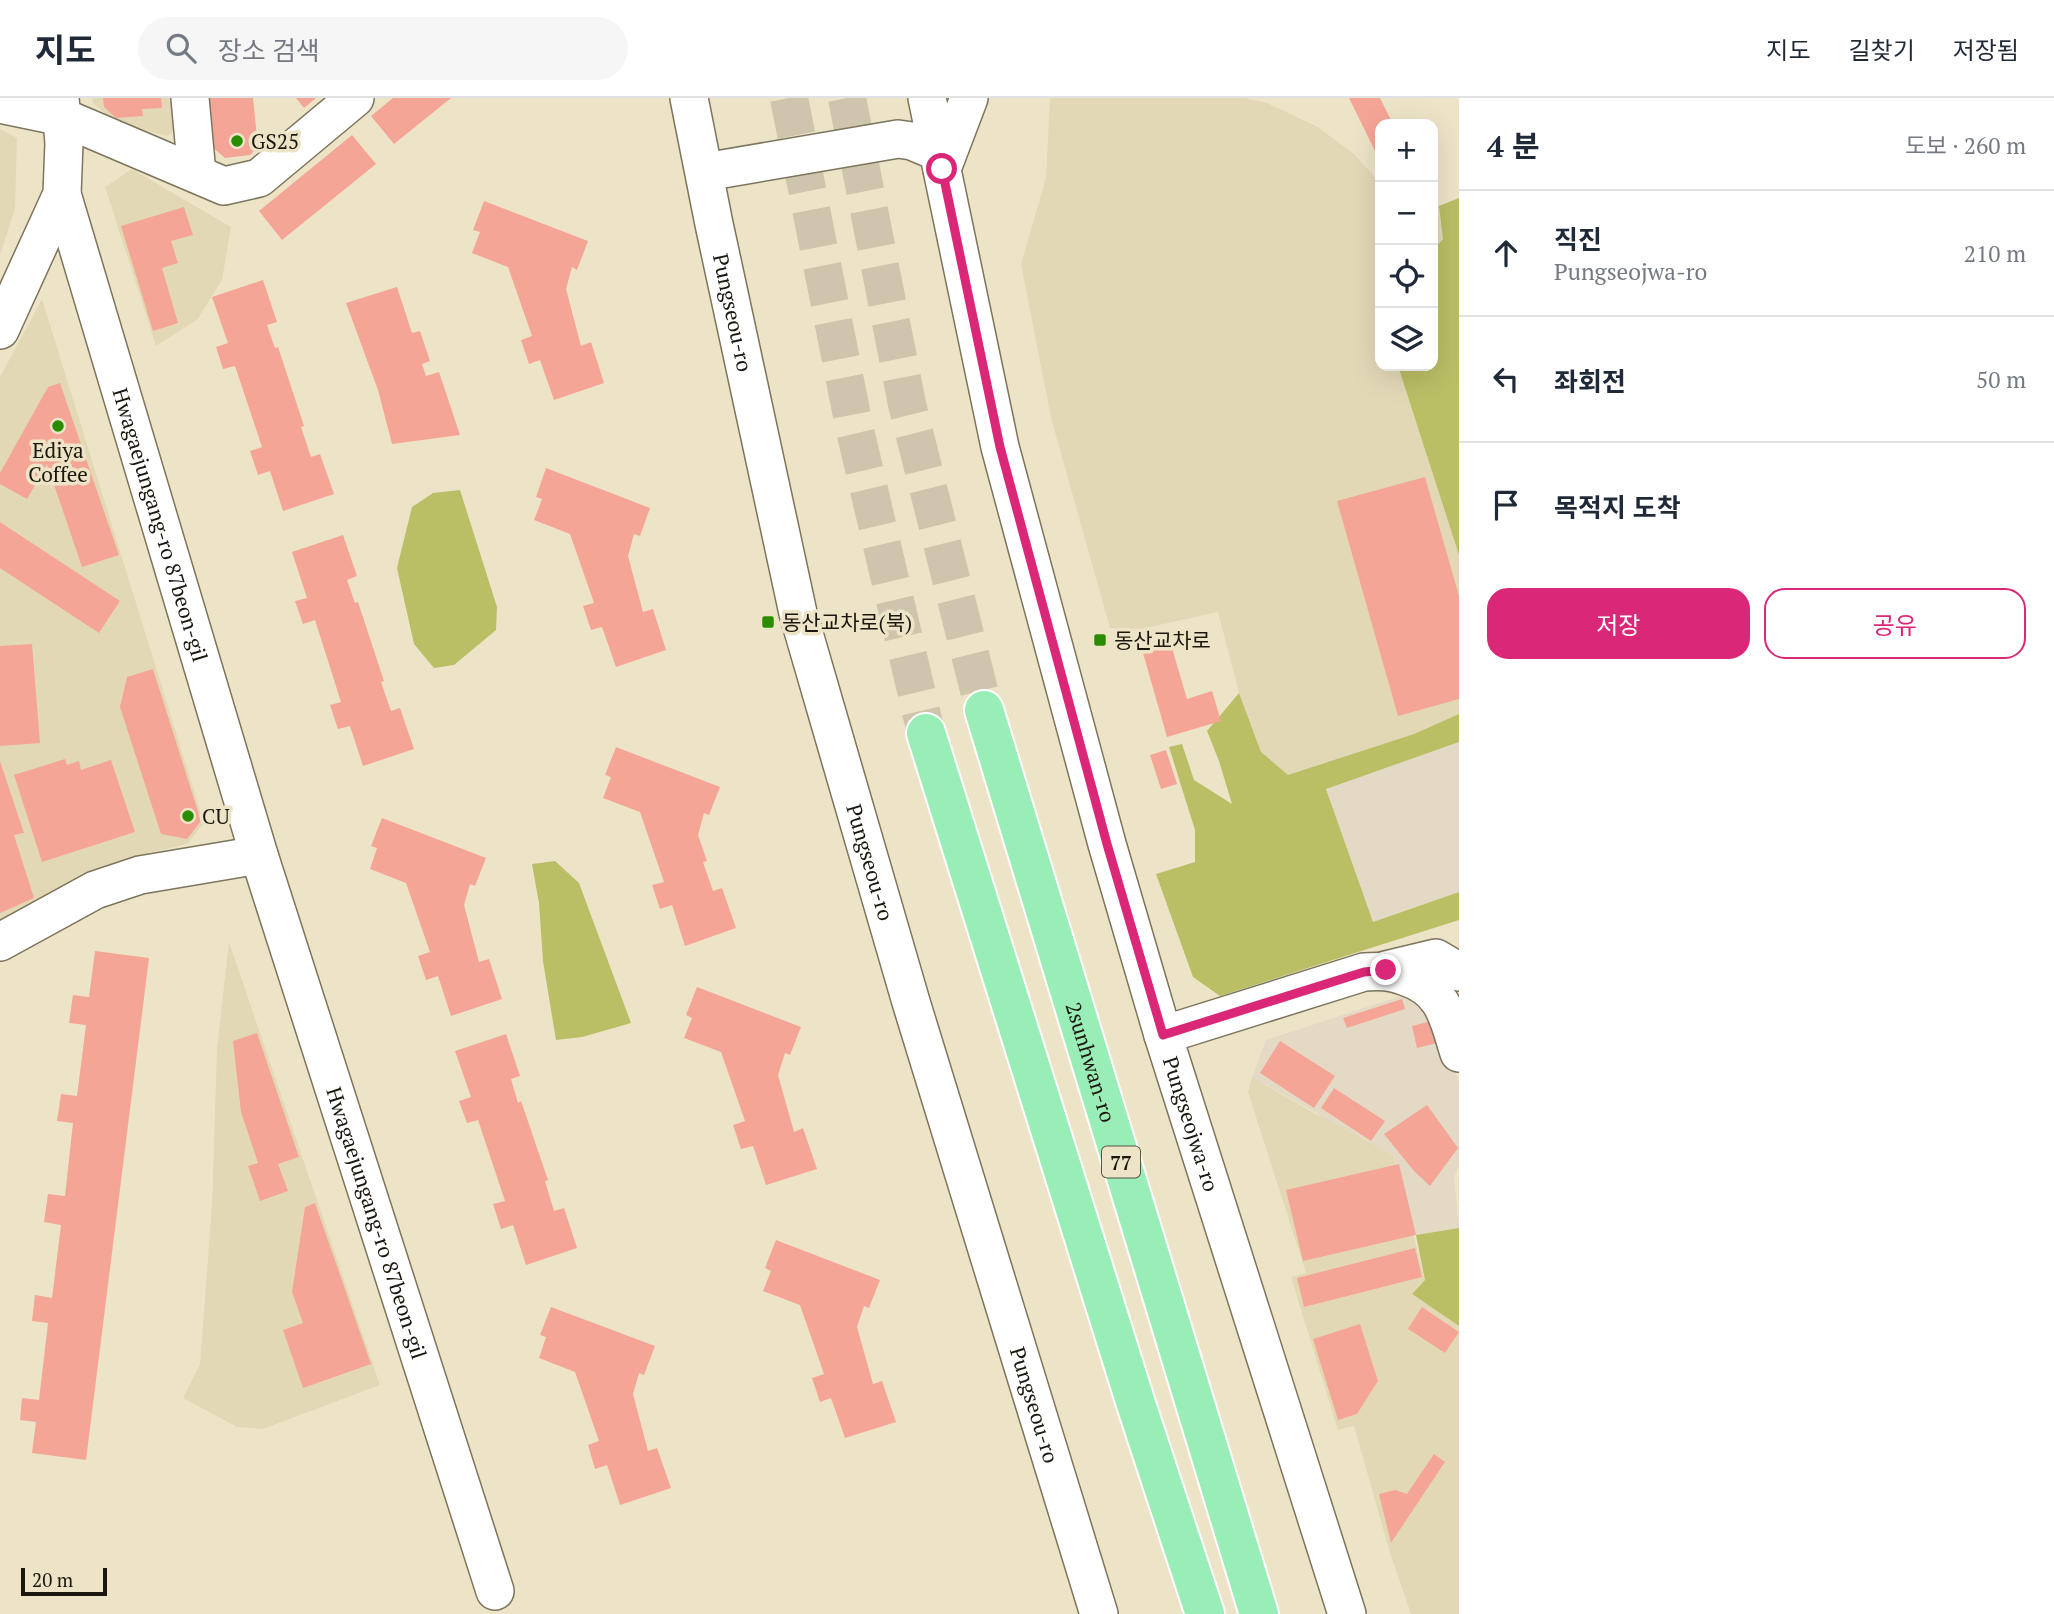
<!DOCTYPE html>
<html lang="ko">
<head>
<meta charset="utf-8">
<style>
  :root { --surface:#fff; --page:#f6f6f7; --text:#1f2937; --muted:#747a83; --line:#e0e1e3; --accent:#db2777 }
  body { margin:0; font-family:"PT Serif","Noto Sans KR",serif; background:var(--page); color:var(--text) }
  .controls { position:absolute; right:21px; top:21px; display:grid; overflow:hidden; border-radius:14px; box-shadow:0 7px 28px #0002 }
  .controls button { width:63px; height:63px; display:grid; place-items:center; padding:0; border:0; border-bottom:2px solid var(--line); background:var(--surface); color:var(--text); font:35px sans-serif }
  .scale { position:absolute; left:21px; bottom:18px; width:86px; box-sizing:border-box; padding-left:7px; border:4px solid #1b170e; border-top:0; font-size:19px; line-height:24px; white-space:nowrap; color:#1b170e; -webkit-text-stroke:5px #ede4c8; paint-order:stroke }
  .stop { position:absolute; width:21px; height:21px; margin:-16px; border:5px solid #db2777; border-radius:50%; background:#fff }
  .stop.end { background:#db2777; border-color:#fff; box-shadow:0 2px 7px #0008 }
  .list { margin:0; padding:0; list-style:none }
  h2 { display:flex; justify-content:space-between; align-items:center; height:91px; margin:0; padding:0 28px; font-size:30px }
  h2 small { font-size:23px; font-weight:400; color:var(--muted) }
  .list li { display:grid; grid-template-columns:46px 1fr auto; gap:21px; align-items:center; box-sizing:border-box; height:126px; padding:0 28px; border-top:2px solid var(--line) }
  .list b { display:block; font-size:26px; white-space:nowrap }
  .list p { margin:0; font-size:23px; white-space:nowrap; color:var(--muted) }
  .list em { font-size:23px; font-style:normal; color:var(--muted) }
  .actions { display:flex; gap:14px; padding:21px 28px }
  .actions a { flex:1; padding:16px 0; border:2px solid var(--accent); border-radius:21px; text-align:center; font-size:24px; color:var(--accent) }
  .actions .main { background:var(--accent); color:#fff }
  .icon { flex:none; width:38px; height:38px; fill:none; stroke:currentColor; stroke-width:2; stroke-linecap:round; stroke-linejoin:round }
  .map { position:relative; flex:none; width:1459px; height:1516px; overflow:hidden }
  header { display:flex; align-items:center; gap:42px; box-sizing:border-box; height:98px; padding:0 35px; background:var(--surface); border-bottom:2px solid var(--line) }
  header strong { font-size:33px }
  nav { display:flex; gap:38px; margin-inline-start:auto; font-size:24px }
  .search { width:490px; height:63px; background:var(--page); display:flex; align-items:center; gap:18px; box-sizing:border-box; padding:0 24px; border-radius:38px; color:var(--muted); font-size:26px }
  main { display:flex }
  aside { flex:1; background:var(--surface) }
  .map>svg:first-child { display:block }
  .built { fill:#e3d8b6 }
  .industrial { fill:#e4d9c4 }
  .green { fill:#babe65 }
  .building { fill:#f5a596 }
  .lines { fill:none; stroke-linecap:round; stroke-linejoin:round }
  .highway-tunnel { stroke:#cec5ac; stroke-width:38; stroke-dasharray:38 19; stroke-linecap:butt }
  .minor-casing { stroke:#7c745c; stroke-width:40 }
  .highway-casing { stroke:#fff; stroke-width:42 }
  .minor { stroke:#fff; stroke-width:37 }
  .highway { stroke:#99edb6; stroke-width:38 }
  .route { stroke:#db2777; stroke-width:9 }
  .poi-dot { fill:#2a8c00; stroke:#ede4c8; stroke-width:2.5 }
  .labels { text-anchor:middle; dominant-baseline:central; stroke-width:7; stroke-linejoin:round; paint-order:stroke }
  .shield { fill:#ede4c8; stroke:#5a5446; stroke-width:2 }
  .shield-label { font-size:19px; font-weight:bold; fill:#1b170e }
  .poi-label { font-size:21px; fill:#1b170e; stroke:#ede4c8; text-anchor:start }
  .street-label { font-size:21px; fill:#1b170e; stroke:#ede4c8 }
</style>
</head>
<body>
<header>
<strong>지도</strong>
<div class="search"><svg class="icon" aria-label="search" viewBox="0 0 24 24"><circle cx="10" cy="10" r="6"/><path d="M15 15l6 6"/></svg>장소 검색</div>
<nav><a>지도</a><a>길찾기</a><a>저장됨</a></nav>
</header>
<main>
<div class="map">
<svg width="1459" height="1516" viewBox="0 0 1459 1516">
  <rect width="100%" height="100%" fill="#ede4c8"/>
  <path class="built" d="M92,0H174L177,31L167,38L114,24L93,5Z
    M1050,0H1245L1267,5L1318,29L1354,56L1380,85V268H1398L1459,457V616L1414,636L1288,678L1261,654L1239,595L1218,514L1141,531L1110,530L1051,320L1021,166L1046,80Z
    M0,31L17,40L15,111L0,157Z
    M132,71L231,129L222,182L197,222L156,248L105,89Z
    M1433,108H1439L1443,141L1433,152Z
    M42,201L204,725L187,746L132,759L85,775L0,823V279Z
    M229,844L380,1287L263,1331L237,1329L183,1300L200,1266L212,1107L217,951Z
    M1252,979L1319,1018L1322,1014L1393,1058L1425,1182L1412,1196L1459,1228V1516H1411L1390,1455L1354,1328L1338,1332L1291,1179L1306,1175L1248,994Z"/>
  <path class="industrial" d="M1459,644V794L1373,824L1326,690Z
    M1410,895L1438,913L1459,986V1067L1454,1079L1459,1130L1416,1137L1393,1058L1252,979L1266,942Z"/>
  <path class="green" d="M1459,100V457L1398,268H1433V152L1443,141L1439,108Z
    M460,392L497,509L496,532L454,567L434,570L414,546L397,470L412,409L433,395Z
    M1239,595L1261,654L1288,677L1414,636L1459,616V644L1326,691L1373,824L1459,794V822L1220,898L1193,879L1156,776L1195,764V732L1169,649L1182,646L1194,682L1232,706L1219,663L1207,633Z
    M555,763L579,785L631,925L582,939L556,942L543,863L539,805L532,766Z
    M1459,1130V1228L1412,1196L1425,1182L1416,1137Z"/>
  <path class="building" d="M103,0H161L162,10L142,11L143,18L116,20L104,9Z
    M207,0H253L258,50L250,57L225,60L211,48Z
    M296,0H316L304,10Z
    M393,0H451L394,46L371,18Z
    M1349,0H1380L1393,26H1380V63Z
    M352,37L376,66L282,142L259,113Z
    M484,103L588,143L577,172L572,169L566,191L581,248L591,244L604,285L554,302L540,262L529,266L521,242L532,238L508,169L472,155L480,134L473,132Z
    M184,109L193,137L171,143L178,165L162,170L178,225L153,233L121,128Z
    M263,182L277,224L267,227L275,250L278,249L304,328L301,329L311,359L320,356L334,396L283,413L270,373L258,377L250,353L262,349L235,268L223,271L216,249L228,245L212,199Z
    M397,189L412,235L420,233L430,263L422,266L426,278L439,274L460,337L392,346L378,292L346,205Z
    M60,285L119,457L82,469L47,366L27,401L0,386V375L48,289Z
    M546,370L650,410L640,438L634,436L628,458L643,514L653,511L666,552L616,569L602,529L591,532L583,508L594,505L570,436L534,422L542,401L536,399Z
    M1425,379L1459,498V601L1398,618L1337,403Z
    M0,424L120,503L99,535L0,470Z
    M343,437L357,478L347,482L355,505L358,504L384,583L381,584L391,613L400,610L414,651L363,668L350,628L338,631L330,607L341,604L315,522L303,526L295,503L307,500L292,454Z
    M1169,540L1187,601L1212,593L1221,623L1167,639L1141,548Z
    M32,546L40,645L0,648V548Z
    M153,571L201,723L187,741L161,736L120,609L127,579Z
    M616,649L720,689L709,717L704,715L698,737L707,763L703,764L713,793L722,790L736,830L685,848L672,807L660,811L652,787L664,784L640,714L603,700L611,679L605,677Z
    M1166,652L1177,686L1161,691L1150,657Z
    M65,661L67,667L79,663L81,672L111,662L135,734L42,764L14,677Z
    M0,663L24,735L14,737L34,800L0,815Z
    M382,720L486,760L475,788L470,786L464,807L479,864L489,861L502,901L451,918L438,878L426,882L418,858L430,854L406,785L370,771L377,750L371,748Z
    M95,853L149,860L86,1362L32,1355L36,1324L20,1322L22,1300L39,1302L48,1225L32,1223L35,1197L52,1200L61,1127L44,1124L48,1096L65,1098L73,1025L57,1023L61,996L77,998L86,927L69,925L73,897L89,899Z
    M697,889L801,929L790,957L785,955L778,977L794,1034L803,1030L817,1071L766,1087L753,1048L741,1051L733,1027L745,1023L721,954L684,940L692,920L686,917Z
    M1402,901L1405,911L1347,930L1343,920Z
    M1435,922L1441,944L1417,950L1412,928Z
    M257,935L299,1059L278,1066L288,1093L260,1103L248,1068L258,1065L241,1014L233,943Z
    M506,936L520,978L511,981L518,1005L521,1003L548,1082L545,1083L554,1113L564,1110L577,1150L526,1167L513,1127L501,1131L493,1106L505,1103L478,1022L467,1025L459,1003L471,999L455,953Z
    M1280,943L1335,978L1314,1010L1260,975Z
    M1334,990L1385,1023L1371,1043L1321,1010Z
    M1427,1007L1458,1050L1430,1088L1414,1073L1384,1036Z
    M1399,1066L1416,1137L1303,1163L1286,1092Z
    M315,1105L371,1266L303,1290L283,1232L303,1225L292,1194L305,1109Z
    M776,1142L880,1182L869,1210L864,1208L857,1229L873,1286L882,1283L896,1324L845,1340L831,1300L820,1304L812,1280L824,1276L800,1207L763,1193L771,1173L765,1170Z
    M1415,1150L1422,1179L1304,1209L1297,1180Z
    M551,1209L655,1248L644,1277L639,1275L633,1296L648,1353L657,1350L671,1390L620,1407L607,1367L595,1371L588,1347L599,1343L575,1274L539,1260L546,1239L540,1237Z
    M1422,1209L1459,1234L1445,1255L1408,1231Z
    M1360,1226L1378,1283L1357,1316L1338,1322L1313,1241Z
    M1434,1356L1445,1364L1391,1445L1379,1396L1395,1392L1407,1396Z"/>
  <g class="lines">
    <path class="highway-tunnel" d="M789,0L854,328L926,635
      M847,0L907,306L984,612"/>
    <defs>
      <g id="minor">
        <path d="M190,0L197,76"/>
        <path id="s1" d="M689,0L714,126L798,515L911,904L1099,1516"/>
        <path id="s2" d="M927,0L1000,349L1107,746L1163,937L1347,1516"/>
        <path d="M0,6L62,19L224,88L259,80L355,0"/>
        <path d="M942,71L969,0"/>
        <path d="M705,74L898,41L912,43L938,54"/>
        <path id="s3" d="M62,96L259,757L495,1493"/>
        <path d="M0,232L62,96L64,45L60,0"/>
        <path d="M0,844L95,792L140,777L259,757"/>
        <path d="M1386,872L1436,860L1459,874"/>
        <path d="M1163,937L1364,874C1382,873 1389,873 1406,879C1445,892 1448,921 1459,955"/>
      </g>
      <g id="highway">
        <path id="s4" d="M984,612L1259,1516"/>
        <path d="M926,635L1136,1306L1205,1516"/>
      </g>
    </defs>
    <use href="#minor" class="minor-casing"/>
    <use href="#highway" class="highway-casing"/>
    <use href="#minor" class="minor"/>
    <use href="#highway" class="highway"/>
  </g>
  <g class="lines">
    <path class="route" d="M942,71L1000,349L1107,746L1163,937L1364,874L1386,872"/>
  </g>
  <g class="poi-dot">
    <circle cx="237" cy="43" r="7"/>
    <circle cx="58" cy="328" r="7"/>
    <rect x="761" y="517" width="14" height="14" rx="3.5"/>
    <rect x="1093" y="535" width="14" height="14" rx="3.5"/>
    <circle cx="188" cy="718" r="7"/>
  </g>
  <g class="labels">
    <rect class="shield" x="1102" y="1048.5" width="38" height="31" rx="5"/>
    <g class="shield-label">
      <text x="1121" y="1064">77</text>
    </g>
    <g class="poi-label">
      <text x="251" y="43">GS25</text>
      <text x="58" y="352" text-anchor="middle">Ediya<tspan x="58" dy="24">Coffee</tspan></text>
      <text x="782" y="524">동산교차로(북)</text>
      <text x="1114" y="542">동산교차로</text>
      <text x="202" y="718">CU</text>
    </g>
    <g class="street-label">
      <text stroke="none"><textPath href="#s1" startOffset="219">Pungseou-ro</textPath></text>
      <text stroke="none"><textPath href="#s3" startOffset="345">Hwagaejungang-ro 87beon-gil</textPath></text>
      <text stroke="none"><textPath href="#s1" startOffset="786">Pungseou-ro</textPath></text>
      <text stroke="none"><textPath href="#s4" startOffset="368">2sunhwan-ro</textPath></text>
      <text stroke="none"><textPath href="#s2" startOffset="1060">Pungseojwa-ro</textPath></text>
      <text stroke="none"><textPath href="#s3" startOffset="1076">Hwagaejungang-ro 87beon-gil</textPath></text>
      <text stroke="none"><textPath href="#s1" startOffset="1353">Pungseou-ro</textPath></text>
    </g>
  </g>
</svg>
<div class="controls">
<button>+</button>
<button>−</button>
<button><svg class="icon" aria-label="locate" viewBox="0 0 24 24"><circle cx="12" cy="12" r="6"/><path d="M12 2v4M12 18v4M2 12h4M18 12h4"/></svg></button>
<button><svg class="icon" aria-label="layers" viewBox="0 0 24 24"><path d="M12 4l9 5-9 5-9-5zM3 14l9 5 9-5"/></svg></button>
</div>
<div class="scale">20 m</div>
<div class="stop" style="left:942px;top:71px"></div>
<div class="stop end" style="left:1386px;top:872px"></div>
</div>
<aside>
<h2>4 분<small>도보 · 260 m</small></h2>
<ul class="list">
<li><svg class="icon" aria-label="ahead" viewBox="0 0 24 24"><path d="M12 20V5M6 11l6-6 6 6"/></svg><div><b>직진</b><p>Pungseojwa-ro</p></div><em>210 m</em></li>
<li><svg class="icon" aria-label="left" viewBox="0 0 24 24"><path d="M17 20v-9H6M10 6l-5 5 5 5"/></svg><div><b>좌회전</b></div><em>50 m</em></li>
<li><svg class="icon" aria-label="arrive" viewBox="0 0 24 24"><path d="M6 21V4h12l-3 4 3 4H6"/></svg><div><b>목적지 도착</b></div></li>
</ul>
<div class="actions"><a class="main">저장</a><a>공유</a></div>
</aside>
</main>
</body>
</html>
